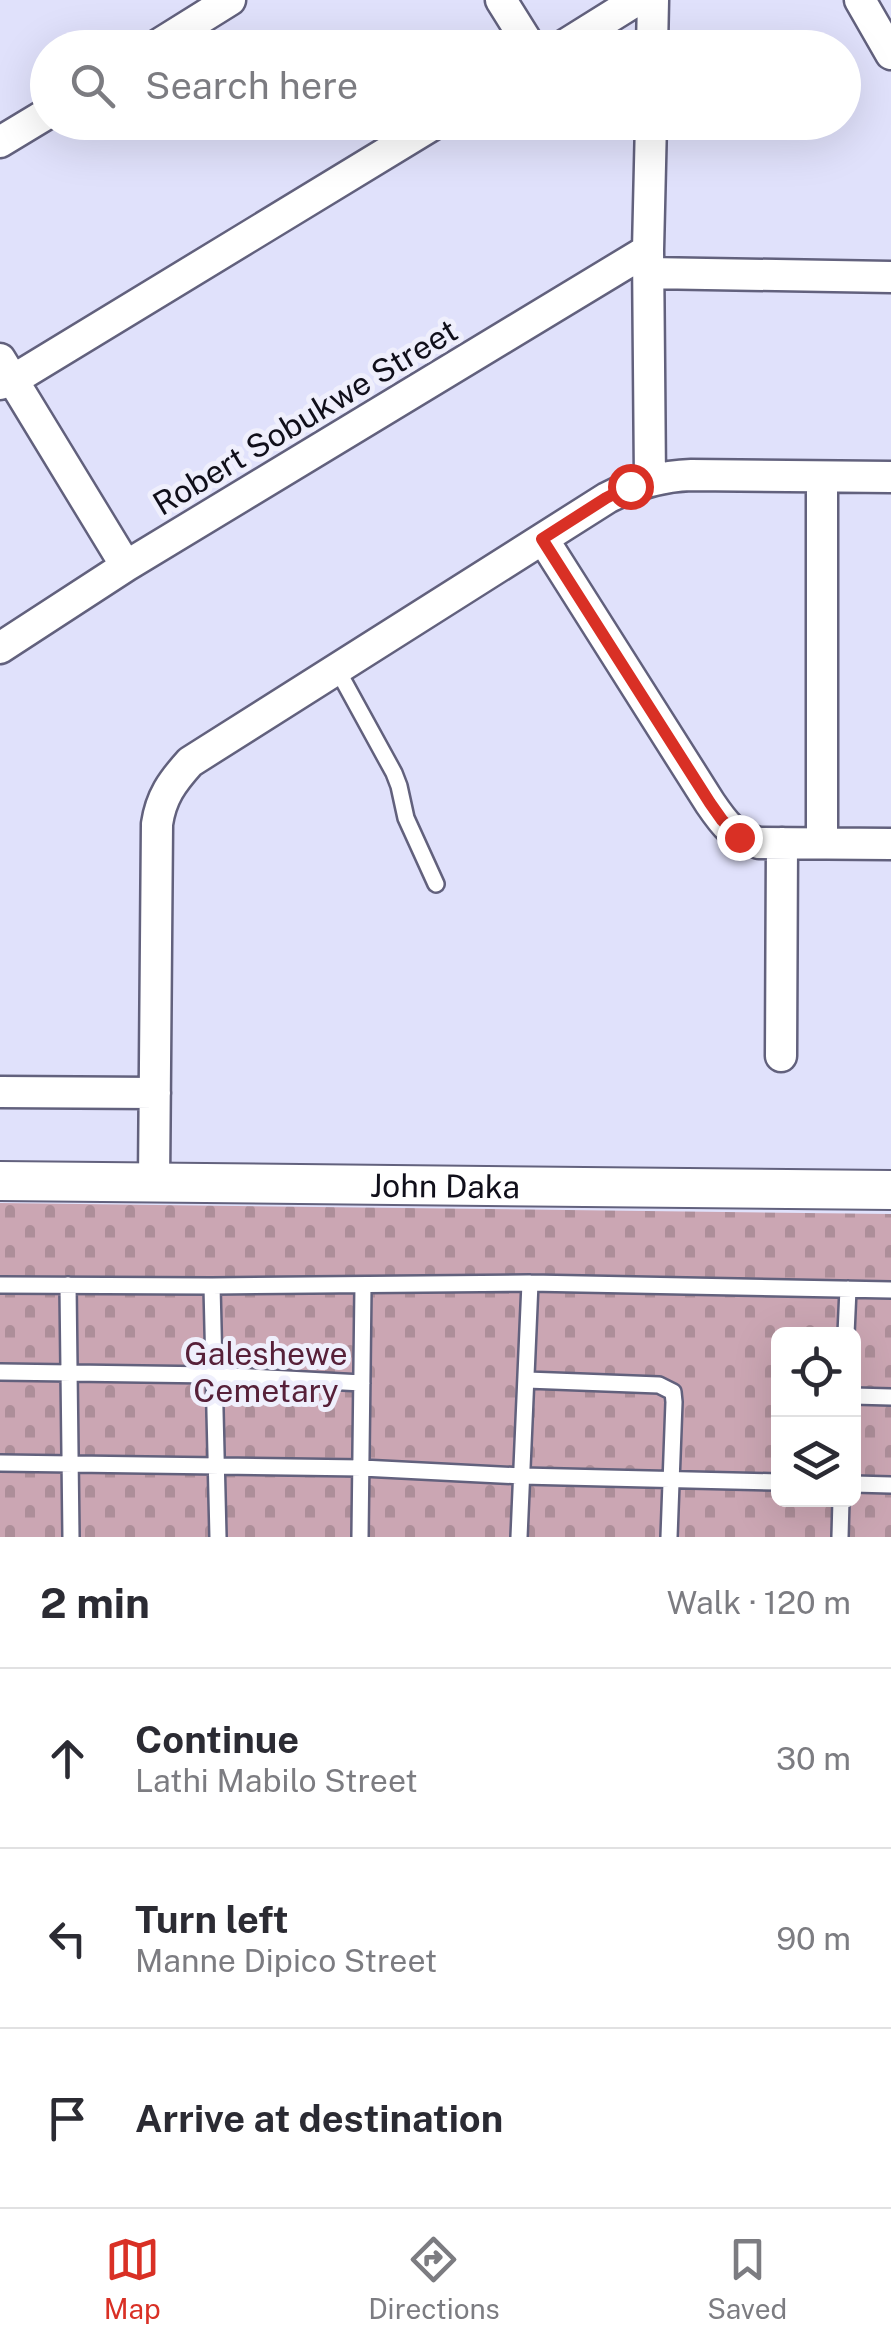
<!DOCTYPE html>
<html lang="en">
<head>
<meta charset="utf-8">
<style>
  :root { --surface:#fff; --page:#f7f7f7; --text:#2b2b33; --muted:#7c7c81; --line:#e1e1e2; --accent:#d93025 }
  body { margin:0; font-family:"Public Sans",sans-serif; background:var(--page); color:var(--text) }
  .controls { position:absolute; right:30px; bottom:30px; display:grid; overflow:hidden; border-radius:15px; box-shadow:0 10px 40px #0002 }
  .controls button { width:90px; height:90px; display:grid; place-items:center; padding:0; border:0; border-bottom:2px solid var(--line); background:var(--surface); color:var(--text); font:50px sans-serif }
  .stop { position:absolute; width:30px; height:30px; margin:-22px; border:8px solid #d93025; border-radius:50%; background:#fff }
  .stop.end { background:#d93025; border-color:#fff; box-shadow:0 2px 10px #0008 }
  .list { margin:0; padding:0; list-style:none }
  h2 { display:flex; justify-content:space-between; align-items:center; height:130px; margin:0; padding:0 40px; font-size:42px }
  h2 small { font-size:32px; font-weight:400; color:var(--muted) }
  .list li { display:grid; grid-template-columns:65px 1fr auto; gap:30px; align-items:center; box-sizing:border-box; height:180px; padding:0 40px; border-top:2px solid var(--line) }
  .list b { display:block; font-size:38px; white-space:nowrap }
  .list p { margin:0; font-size:32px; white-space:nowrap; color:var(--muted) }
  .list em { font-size:32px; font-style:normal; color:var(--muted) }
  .icon { flex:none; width:55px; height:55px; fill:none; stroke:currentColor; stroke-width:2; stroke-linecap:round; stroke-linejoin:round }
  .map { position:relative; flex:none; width:891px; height:1537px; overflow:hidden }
  .search { position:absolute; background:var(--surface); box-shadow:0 10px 40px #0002; left:30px; right:30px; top:30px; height:110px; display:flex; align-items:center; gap:25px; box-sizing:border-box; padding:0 35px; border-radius:55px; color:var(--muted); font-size:38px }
  .sheet { height:670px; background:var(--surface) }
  nav { display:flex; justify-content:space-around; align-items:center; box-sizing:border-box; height:140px; border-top:2px solid var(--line); background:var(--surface); font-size:28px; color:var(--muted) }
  nav a { display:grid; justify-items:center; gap:5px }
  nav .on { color:var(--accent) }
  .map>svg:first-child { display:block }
  .cemetery { fill:url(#cemetery-stones); fill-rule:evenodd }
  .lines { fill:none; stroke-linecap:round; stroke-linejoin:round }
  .service-casing { stroke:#62617d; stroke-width:20 }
  .minor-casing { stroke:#62617d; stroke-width:35 }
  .tertiary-casing { stroke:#62617d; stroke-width:42 }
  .service { stroke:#fff; stroke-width:15 }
  .minor { stroke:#fff; stroke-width:30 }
  .tertiary { stroke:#fff; stroke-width:38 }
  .route { stroke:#d93025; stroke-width:12 }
  .labels { text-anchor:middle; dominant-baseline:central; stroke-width:10; stroke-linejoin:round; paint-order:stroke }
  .street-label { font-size:32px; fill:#100f1a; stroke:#efeffc }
  .park-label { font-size:32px; fill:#572039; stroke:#efeffc }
</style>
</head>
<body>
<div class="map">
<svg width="891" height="1537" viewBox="0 0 891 1537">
  <defs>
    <pattern id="cemetery-stones" width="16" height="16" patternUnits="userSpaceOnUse" patternTransform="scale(2.5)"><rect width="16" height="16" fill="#cba6b3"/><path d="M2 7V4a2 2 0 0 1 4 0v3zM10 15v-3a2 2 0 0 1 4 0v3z" fill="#ad8e99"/></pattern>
  </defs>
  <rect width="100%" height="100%" fill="#e0e1fb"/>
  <path class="cemetery" d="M0,1203L891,1214V1537H0ZM778,1334H854V1500H778Z"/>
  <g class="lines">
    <defs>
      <path id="service" d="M337,669L394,773L399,786L406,818L436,884
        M0,1285L212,1286L530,1283L891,1290
        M68,1285L71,1537
        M212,1286L218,1537
        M846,1334L848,1289
        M0,1372L214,1375L362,1383
        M527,1380L659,1385L673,1392L674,1402L669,1537
        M854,1396L891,1397
        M0,1463L362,1468L522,1476L778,1482
        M854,1484L891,1485
        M360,1537L363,1286
        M519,1537L530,1283
        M840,1537L841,1500"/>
      <path id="minor" d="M501,0L531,48
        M860,0L891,54
        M153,48L230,0
        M560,48L637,0
        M652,48L653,0
        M0,142L48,113
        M649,273L891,277
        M0,359L126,566
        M0,384L13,380L437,122
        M822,477V843
        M650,480L648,250L651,122
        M543,539L710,803C725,825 732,835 759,843L891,844
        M0,648L126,566L648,250
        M781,1056L782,843
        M0,1092L155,1093
        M154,1183L157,824C161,797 172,782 190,762L607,498C634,484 660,476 691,475L891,477"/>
      <g id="tertiary">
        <path id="s1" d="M0,1181L891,1190"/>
      </g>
    </defs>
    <use href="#service" class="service-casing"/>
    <use href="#minor" class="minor-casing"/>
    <use href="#tertiary" class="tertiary-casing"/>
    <use href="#service" class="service"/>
    <use href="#minor" class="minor"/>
    <use href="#tertiary" class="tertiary"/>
  </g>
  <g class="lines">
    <path class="route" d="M630,486L606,498L542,539L710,803L722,820L739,837"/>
  </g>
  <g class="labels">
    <g class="street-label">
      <text transform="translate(305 417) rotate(-31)">Robert Sobukwe Street</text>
      <text stroke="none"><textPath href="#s1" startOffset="445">John Daka</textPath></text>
    </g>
    <g class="park-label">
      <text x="266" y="1353">Galeshewe<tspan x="266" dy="37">Cemetary</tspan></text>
    </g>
  </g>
</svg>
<div class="controls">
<button><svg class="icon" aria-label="locate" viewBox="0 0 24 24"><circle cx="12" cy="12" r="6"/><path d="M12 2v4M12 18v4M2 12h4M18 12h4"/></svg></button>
<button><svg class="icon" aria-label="layers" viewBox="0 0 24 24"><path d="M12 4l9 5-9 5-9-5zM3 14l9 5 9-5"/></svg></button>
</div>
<div class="stop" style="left:630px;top:486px"></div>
<div class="stop end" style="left:739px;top:837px"></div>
<div class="search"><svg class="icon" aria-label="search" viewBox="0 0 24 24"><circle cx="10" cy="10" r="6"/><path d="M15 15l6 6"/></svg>Search here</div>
</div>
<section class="sheet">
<h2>2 min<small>Walk · 120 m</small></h2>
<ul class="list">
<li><svg class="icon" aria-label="ahead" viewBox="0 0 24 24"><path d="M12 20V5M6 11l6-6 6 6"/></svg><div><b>Continue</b><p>Lathi Mabilo Street</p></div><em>30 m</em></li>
<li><svg class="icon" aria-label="left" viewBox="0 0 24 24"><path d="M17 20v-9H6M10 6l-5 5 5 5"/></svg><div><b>Turn left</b><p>Manne Dipico Street</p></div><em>90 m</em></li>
<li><svg class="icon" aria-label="arrive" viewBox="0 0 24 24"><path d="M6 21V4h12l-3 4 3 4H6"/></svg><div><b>Arrive at destination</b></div></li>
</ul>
</section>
<nav>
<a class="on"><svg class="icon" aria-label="map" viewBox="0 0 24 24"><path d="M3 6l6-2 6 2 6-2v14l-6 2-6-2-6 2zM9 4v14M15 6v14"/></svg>Map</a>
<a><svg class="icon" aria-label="directions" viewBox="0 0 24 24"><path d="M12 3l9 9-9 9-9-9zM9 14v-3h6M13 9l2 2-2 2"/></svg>Directions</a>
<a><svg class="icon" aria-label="saved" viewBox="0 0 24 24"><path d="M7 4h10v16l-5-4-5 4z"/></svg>Saved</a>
</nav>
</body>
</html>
